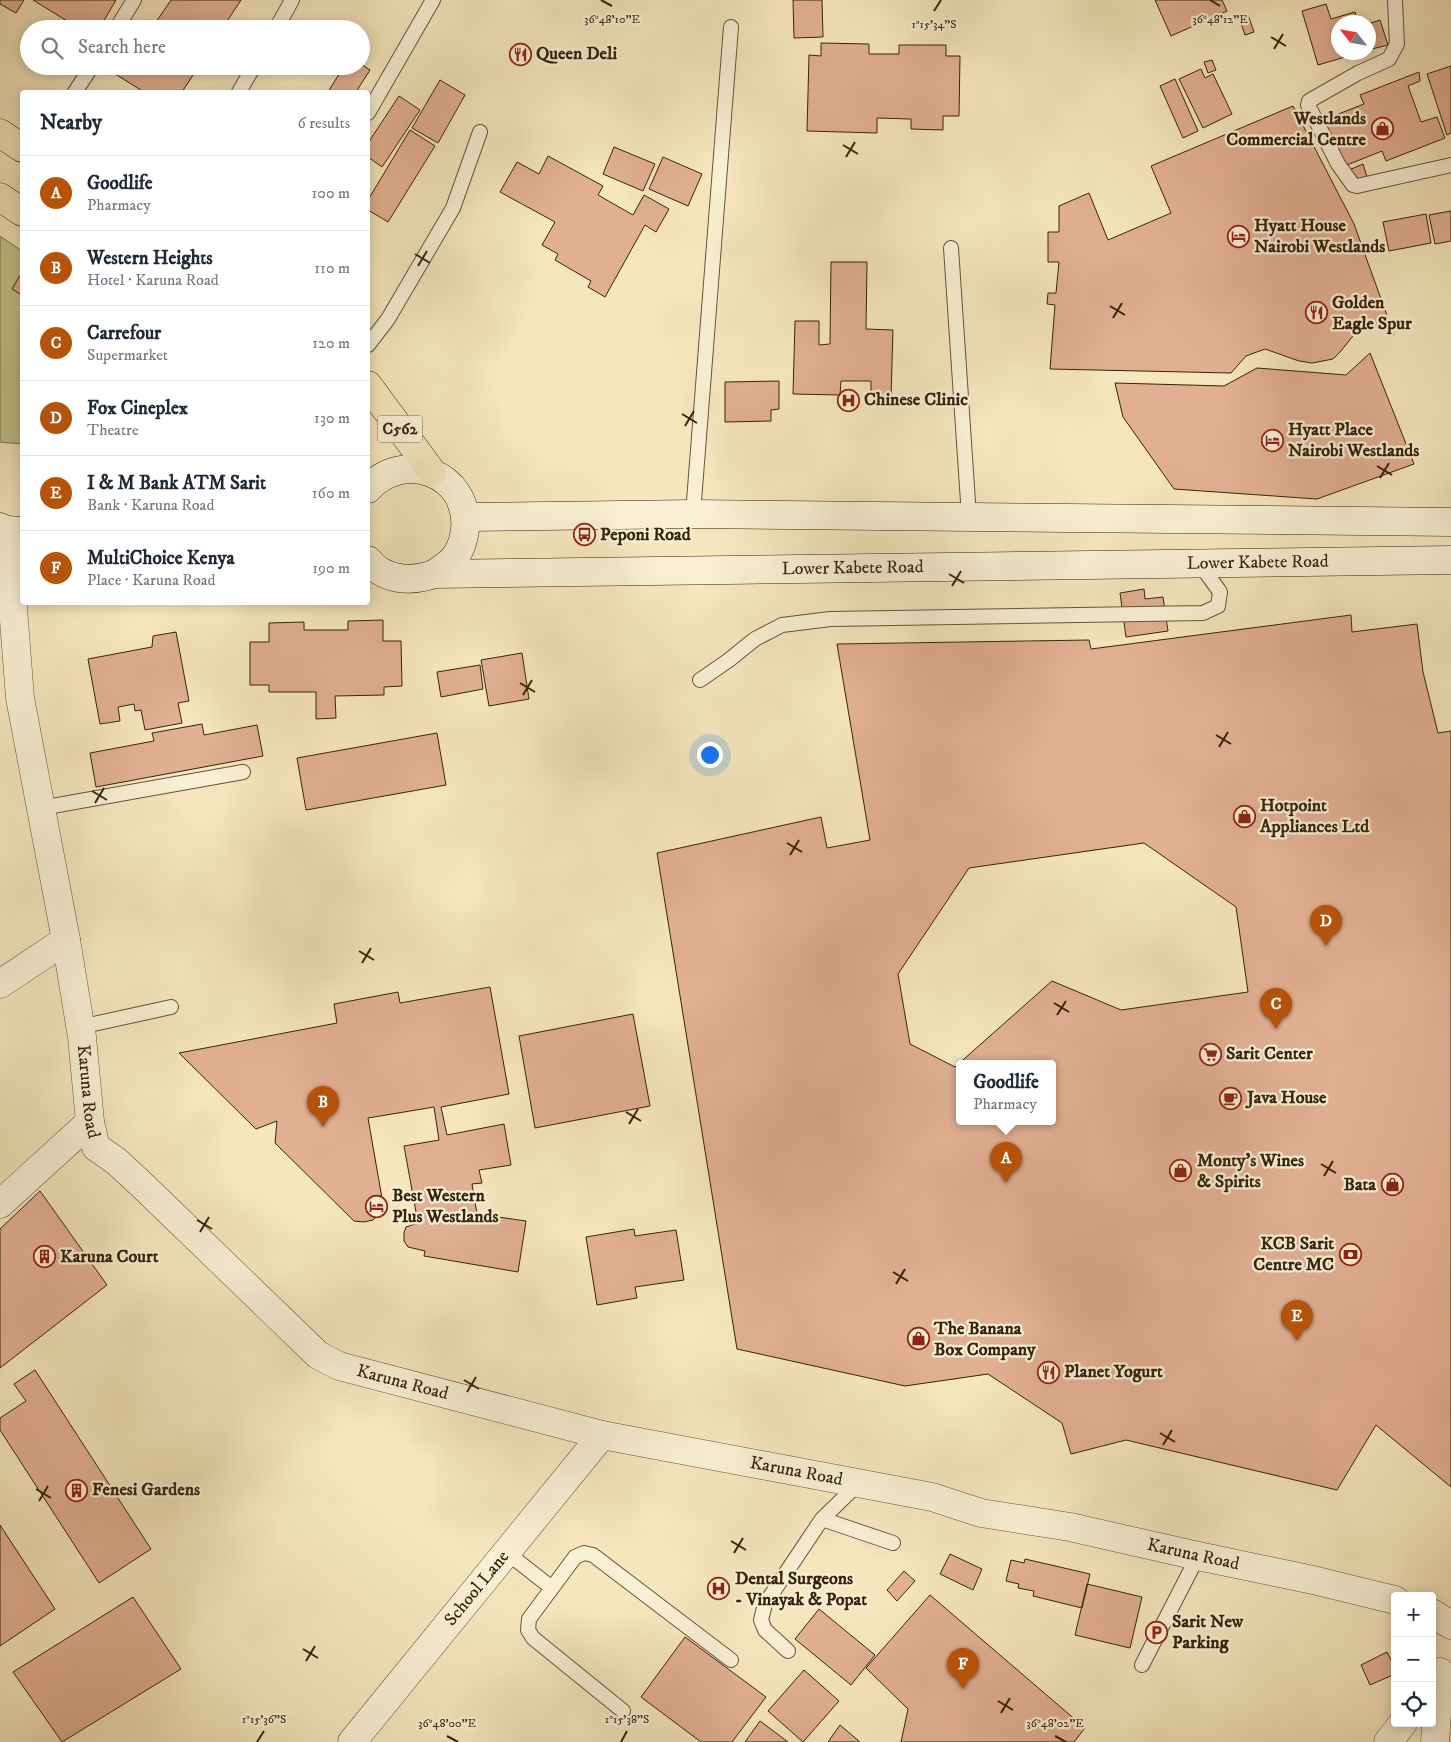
<!DOCTYPE html>
<html lang="en">
<head>
<meta charset="utf-8">
<style>
  :root { --surface:#fff; --page:#f6f6f7; --text:#1f2937; --muted:#747a83; --line:#e0e1e3; --accent:#b45309 }
  body { margin:0; font-family:"IM FELL DW Pica",serif; background:var(--page); color:var(--text) }
  .controls { position:absolute; right:15px; bottom:15px; display:grid; overflow:hidden; border-radius:5px; box-shadow:0 2px 12px #0003 }
  .controls button { width:45px; height:45px; display:grid; place-items:center; padding:0; border:0; border-bottom:1px solid var(--line); background:var(--surface); color:var(--text); font:25px sans-serif }
  .compass { position:absolute; left:1331px; top:15px; width:45px; height:45px; border-radius:50%; background:var(--surface); box-shadow:0 2px 12px #0003; rotate:301deg }
  .you { position:absolute; left:709px; top:754px; width:18px; height:18px; margin:-12px; border:4px solid #fff; border-radius:50%; background:#1a73e8; box-shadow:0 0 0 8px #1a73e833 }
  .badge { display:grid; place-items:center; width:32px; height:32px; border-radius:50%; background:var(--accent); color:#fff; font-size:16px; font-weight:700 }
  .pin { position:absolute; translate:-50% -41px; filter:drop-shadow(0 1px 2px #0008) }
  .pin::after { content:''; position:absolute; top:26px; width:18px; height:15px; background:inherit; clip-path:polygon(0 0,100% 0,50% 100%) }
  .popup { position:absolute; left:956px; top:1060px; width:100px; height:65px; box-sizing:border-box; display:grid; place-content:center; border-radius:5px; background:var(--surface); filter:drop-shadow(0 1px 4px #0005); font-size:16px; white-space:nowrap; color:var(--muted) }
  .popup b { font-size:19px; color:var(--text) }
  .popup::after { content:''; position:absolute; left:50%; top:100%; margin-left:-10px; border:10px solid transparent; border-top-color:var(--surface) }
  .list { margin:0; padding:0; list-style:none }
  h2 { display:flex; justify-content:space-between; align-items:center; height:65px; margin:0; padding:0 20px; font-size:21px }
  h2 small { font-size:16px; font-weight:400; color:var(--muted) }
  .list li { display:grid; grid-template-columns:32px 1fr auto; gap:15px; align-items:center; box-sizing:border-box; height:75px; padding:0 20px; border-top:1px solid var(--line) }
  .list b { display:block; font-size:19px; white-space:nowrap }
  .list p { margin:0; font-size:16px; white-space:nowrap; color:var(--muted) }
  .list em { font-size:16px; font-style:normal; color:var(--muted) }
  .icon { flex:none; width:28px; height:28px; fill:none; stroke:currentColor; stroke-width:2; stroke-linecap:round; stroke-linejoin:round }
  .map { position:relative; flex:none; width:1451px; height:1742px; overflow:hidden }
  .search { position:absolute; background:var(--surface); box-shadow:0 2px 12px #0003; left:20px; top:20px; width:350px; height:55px; display:flex; align-items:center; gap:12px; box-sizing:border-box; padding:0 18px; border-radius:28px; color:var(--muted); font-size:19px }
  .panel { position:absolute; background:var(--surface); box-shadow:0 2px 12px #0003; left:20px; top:90px; width:350px; height:515px; border-radius:5px }
  .map>svg:first-child { display:block }
  .green { fill:#c3c38c; stroke:#7c744c }
  .building { fill:#e1af92; stroke:#35240d; fill-rule:evenodd }
  .lines { fill:none; stroke-linecap:round; stroke-linejoin:round }
  .service-casing { stroke:#655439; stroke-width:16 }
  .minor-casing { stroke:#655439; stroke-width:29 }
  .secondary-casing { stroke:#35240d; stroke-width:29 }
  .primary-casing { stroke:#35240d; stroke-width:29 }
  .service { stroke:#f8efd4; stroke-width:14 }
  .minor { stroke:#f8efd4; stroke-width:28 }
  .secondary { stroke:#f8efd4; stroke-width:28 }
  .primary { stroke:#f5e6bd; stroke-width:28 }
  .ticks { fill:none; stroke:#35240d; stroke-width:2 }
  .labels { text-anchor:middle; dominant-baseline:central; stroke-width:4.5; stroke-linejoin:round; paint-order:stroke }
  .shield { fill:#f8efd4; stroke:#706149; stroke-width:1 }
  .shield-label { font-size:16px; font-weight:bold; fill:#35240d }
  .poi-label { font-size:18px; font-weight:bold; fill:#35240d; stroke:#f8efd4; text-anchor:start }
  .street-label { font-size:18px; fill:#35240d; stroke:#f8efd4 }
  .ticks-label { font-size:12px; text-anchor:middle; fill:#35240d; stroke:#f8efd4; stroke-width:4.5; stroke-linejoin:round; paint-order:stroke }
</style>
</head>
<body>
<div class="map">
<svg width="1451" height="1742" viewBox="0 0 1451 1742">
  <rect width="100%" height="100%" fill="#f5e6bd"/>
  <filter id="stains"><feTurbulence type="fractalNoise" baseFrequency=".004" numOctaves="4"/><feColorMatrix values="0 0 0 0 .2 0 0 0 0 .09 0 0 0 0 .02 0 0 0 .5 -.17"/></filter>
  <radialGradient id="worn" r=".72"><stop offset=".6" stop-color="#630" stop-opacity="0"/><stop offset="1" stop-color="#630" stop-opacity=".3"/></radialGradient>
  <path class="green" d="M0,236L22,251V444L0,442Z"/>
  <path class="building" d="M0,0H24L16,13L0,4Z
    M33,0H116L99,29H80Z
    M171,0H241L222,29H140L146,20L154,25Z
    M793,0H822L823,37L794,38Z
    M1155,0H1222L1227,11L1171,36Z
    M1326,4L1331,19L1355,12L1358,22H1338V52H1362L1318,65L1302,11Z
    M1248,15L1254,32L1245,35L1239,18Z
    M1380,20L1388,45L1368,50V24Z
    M821,43L869,44V54H899V45H946V56H960L959,116H943V130L911,129V119L877,118V133L807,131L809,55L821,56Z
    M1212,60L1216,70L1208,73L1204,62Z
    M361,64L370,70L356,92H328L344,66H361Z
    M116,66H199L182,92H144L112,72Z
    M1451,66V133L1447,135L1427,74Z
    M1201,69L1205,78L1213,74L1232,114L1203,128L1179,79Z
    M1419,72L1420,81L1408,86L1421,122L1437,117L1445,138L1386,161L1382,151L1342,167L1323,120L1364,104L1360,95Z
    M1175,79L1198,131L1183,138L1160,86Z
    M440,80L465,95L438,143L412,128Z
    M399,96L420,110L382,167L368,157V143Z
    M1293,106L1354,224L1394,335L1374,326H1366L1356,332L1341,351L1333,359L1312,363L1299,361L1265,349L1246,356L1231,373L1050,369L1055,305L1047,304L1048,293H1056L1059,262H1048V232H1059V206L1089,193L1108,240L1171,213L1151,166Z
    M410,130L435,146L388,222L368,210V200Z
    M614,147L655,164L643,191L603,174Z
    M548,156L603,186L598,195L633,215L644,195L669,209L656,232L645,225L605,297L588,287L591,281L555,260L558,254L542,245L555,222L500,192L517,162L539,174Z
    M663,157L702,174L688,206L649,189Z
    M1363,164L1367,177L1353,181L1349,170Z
    M1451,211V241L1435,244L1429,215Z
    M1426,214L1431,243L1389,251L1383,222Z
    M831,262H867L866,329L893,330L891,397L871,396V381H841L840,395L793,394L795,321H819V345L830,344Z
    M22,272V295L12,289Z
    M1370,353L1414,464L1317,499L1174,489L1123,417L1115,383L1224,386L1257,368L1346,375Z
    M779,381V409L771,410V421L725,422V382Z
    M1144,589L1145,599L1163,597L1168,631L1126,637L1120,593Z
    M1351,615L1352,632L1417,624L1423,672L1438,733L1451,731V1487L1376,1425L1337,1490L1126,1440L1071,1454L1062,1423L988,1374L905,1386L737,1349L657,853L821,817L827,848L870,840L837,644L1089,640L1091,649ZM1144,843L1236,907L1248,992L1121,1010L1052,981L955,1067L910,1044L898,974L969,868ZM960,1064H1052V1122H960Z
    M383,620V641H401L402,686L384,687V695L335,696L336,718L316,719V692H269V685H250V642H269V623L304,622V630H348V621Z
    M176,632L189,701L178,703L182,723L145,730L141,710L135,711L134,704L118,707L120,721L100,724L88,659L152,647L153,636Z
    M522,653L529,699L489,706L481,660Z
    M480,665L483,689L441,697L437,672Z
    M202,724L204,735L257,725L263,756L96,787L90,753L154,741L152,733Z
    M437,733L446,785L306,810L297,758Z
    M490,987L509,1094L441,1107L447,1135L504,1124L511,1165L479,1170L482,1183L472,1184L477,1214L526,1221L518,1272L424,1256L425,1251L408,1247L404,1241V1233L406,1227L418,1223L404,1146L439,1140L434,1107L368,1118L383,1204L379,1214L373,1220L364,1222L354,1221L275,1143L277,1121L256,1129L179,1053L337,1023L334,1004L398,992L400,1003Z
    M633,1014L650,1106L535,1128L519,1036Z
    M40,1191L107,1285L0,1368V1229Z
    M634,1229L635,1236L676,1230L684,1280L635,1287L637,1298L597,1305L586,1237Z
    M35,1370L151,1549L99,1583L0,1430V1418L26,1401L14,1384Z
    M0,1525L55,1609L0,1646Z
    M950,1554L982,1569L973,1590L940,1574Z
    M1025,1559L1090,1574L1082,1608L1033,1596L1034,1591L1018,1588L1019,1584L1006,1581L1011,1560L1024,1563Z
    M904,1571L915,1581L897,1601L887,1590Z
    M1087,1584L1142,1597L1130,1648L1075,1635Z
    M930,1595L1085,1728L1074,1742H901L908,1709L866,1668Z
    M133,1597L181,1669L62,1742L13,1672Z
    M819,1609L875,1655L851,1685L795,1639Z
    M685,1637L766,1697L732,1742H701L641,1697Z
    M1387,1652L1395,1668V1674L1370,1685L1361,1665Z
    M804,1670L839,1701L803,1742L768,1711Z
    M760,1721L788,1742H745Z
    M840,1725L860,1742H828Z"/>
  <g class="lines">
    <defs>
      <path id="service" d="M1395,0L1397,44L1389,59L1358,73L1309,101L1308,105L1338,164L1353,185L1357,186L1451,165
        M116,29L134,0
        M276,29L292,0
        M75,92L92,66
        M239,92L254,66
        M368,113L433,0
        M951,248L969,517
        M368,345L388,319L453,208L480,132
        M693,514L731,27
        M700,680L729,660L755,639L782,625L830,619L1203,613L1218,606L1220,592L1200,564
        M41,808L243,772
        M80,1027L171,1007
        M822,1519L893,1543
        M506,1552L552,1588
        M788,1651L765,1630L761,1620L765,1604L822,1519L859,1483
        M1142,1665L1198,1556
        M623,1711L533,1638L528,1630L529,1619L575,1557L584,1553L593,1555L731,1660"/>
      <g id="minor">
        <path id="s1" d="M7,530L20,698L66,940L82,1037L90,1122L96,1147L116,1161L142,1185L318,1355L339,1366L602,1435L932,1497L981,1513L1070,1527L1198,1556L1313,1580L1395,1600"/>
        <path d="M0,984L66,940"/>
        <path d="M0,1204L90,1122"/>
        <path d="M1432,1613L1451,1625"/>
        <path id="s2" d="M352,1742L602,1435"/>
        <path d="M1388,1742L1403,1723"/>
        <path d="M1435,1742L1440,1672"/>
      </g>
      <g id="secondary">
        <path d="M368,489C403,449 470,473 465,529C464,539 461,549 455,557C450,564 441,569 434,574"/>
        <path d="M466,517L693,514L1451,522"/>
        <path d="M0,527L7,530L22,531"/>
        <path id="s3" d="M368,560C384,581 411,582 434,574L1451,560"/>
      </g>
      <path id="primary" d="M0,133L22,148
        M0,197L22,212
        M368,385L432,472"/>
    </defs>
    <use href="#service" class="service-casing"/>
    <use href="#minor" class="minor-casing"/>
    <use href="#secondary" class="secondary-casing"/>
    <use href="#primary" class="primary-casing"/>
    <use href="#service" class="service"/>
    <use href="#minor" class="minor"/>
    <use href="#secondary" class="secondary"/>
    <use href="#primary" class="primary"/>
  </g>
  <path class="ticks" d="M601,0L612,6M1210,0L1220,6M934,11L941,0M1271,37L1286,46M1274,49L1283,34M843,145L858,154M846,157L855,142M415,254L430,263M418,266L427,251M1110,306L1125,315M1113,318L1122,303M682,414L697,423M685,426L694,411M1377,466L1392,475M1380,478L1389,463M949,574L964,583M952,586L961,571M520,683L535,692M523,695L532,680M1216,735L1231,744M1219,747L1228,732M92,791L107,800M95,803L104,788M787,843L802,852M790,855L799,840M359,951L374,960M362,963L371,948M1054,1003L1069,1012M1057,1015L1066,1001M626,1112L641,1121M629,1124L638,1109M1321,1164L1336,1173M1324,1176L1333,1161M197,1220L212,1229M200,1232L209,1217M893,1272L908,1281M896,1284L905,1269M464,1380L479,1389M467,1392L476,1377M1160,1433L1175,1442M1163,1445L1172,1430M36,1489L51,1498M39,1501L48,1486M731,1541L746,1550M734,1553L743,1538M303,1649L318,1658M306,1661L315,1646M998,1701L1013,1710M1001,1713L1010,1698M447,1736L458,1742M1055,1736L1066,1742M257,1742L264,1731M621,1742L627,1731"/>
  <defs>
    <symbol id="restaurant-ring" viewBox="-11 -11 22 22"><circle r="9.5" fill="#f8efd4" stroke="#8f2418" stroke-width="1.5"/><path d="M-5-6h1v4h1v-4h1v4h1v-4h1v5L-1.5 .5V6h-2V.5L-5-1ZM5-6V6H3V1.5H1.5Q1.5-4 5-6Z" fill="#8f2418"/></symbol>
    <symbol id="shop-ring" viewBox="-11 -11 22 22"><circle r="9.5" fill="#f8efd4" stroke="#8f2418" stroke-width="1.5"/><path d="M-5-2.5h2.3a2.7 3.5 0 0 1 5.4 0H5L5.5 6h-11ZM-1.5-2.5h3a1.5 2.3 0 0 0-3 0Z" fill="#8f2418"/></symbol>
    <symbol id="hotel-ring" viewBox="-11 -11 22 22"><circle r="9.5" fill="#f8efd4" stroke="#8f2418" stroke-width="1.5"/><path d="M-6-4.5h1.5V1H6V5H4.5V3h-9V5H-6ZM-4 0a1.8 1.8 0 1 1 3.6 0ZM.5 0V-2.5h3Q6-2.5 6 0Z" fill="#8f2418"/></symbol>
    <symbol id="hospital-ring" viewBox="-11 -11 22 22"><circle r="9.5" fill="#f8efd4" stroke="#8f2418" stroke-width="1.5"/><path d="M-5-5h3v3.5h4V-5h3V5h-3V1.5h-4V5h-3Z" fill="#8f2418"/></symbol>
    <symbol id="bus-ring" viewBox="-11 -11 22 22"><circle r="9.5" fill="#f8efd4" stroke="#8f2418" stroke-width="1.5"/><path d="M-5-6H5V4H4V6H2V4H-2V6H-4V4H-5ZM-3.5-4V0h7V-4ZM-3.5 1.2v1.5H-2V1.2ZM2 1.2v1.5H3.5V1.2Z" fill="#8f2418"/></symbol>
    <symbol id="supermarket-ring" viewBox="-11 -11 22 22"><circle r="9.5" fill="#f8efd4" stroke="#8f2418" stroke-width="1.5"/><path d="M-6-5.5h2.5l.6 2H6L4.5 2H-2.5L-4.4-4H-6ZM-1.5 3.2a1.3 1.3 0 1 0 .1 0ZM3 3.2a1.3 1.3 0 1 0 .1 0Z" fill="#8f2418"/></symbol>
    <symbol id="cafe-ring" viewBox="-11 -11 22 22"><circle r="9.5" fill="#f8efd4" stroke="#8f2418" stroke-width="1.5"/><path d="M-5.5-4.5H6V0H3Q3 3.5 0 3.5H-2.5Q-5.5 3.5-5.5 0ZM3-3.2v2h1.7v-2ZM-6 4.5H4V6H-6Z" fill="#8f2418"/></symbol>
    <symbol id="bank-ring" viewBox="-11 -11 22 22"><circle r="9.5" fill="#f8efd4" stroke="#8f2418" stroke-width="1.5"/><path d="M-6-4H6V4H-6ZM0-2.3a2.3 2.3 0 1 0 0 4.6a2.3 2.3 0 1 0 0-4.6Z" fill="#8f2418"/></symbol>
    <symbol id="building-ring" viewBox="-11 -11 22 22"><circle r="9.5" fill="#f8efd4" stroke="#8f2418" stroke-width="1.5"/><path d="M-4-6H4V6H1V3H-1V6H-4ZM-2.5-4.3h1.7v1.8h-1.7ZM.8-4.3h1.7v1.8H.8ZM-2.5-1h1.7V.8h-1.7ZM.8-1h1.7V.8H.8Z" fill="#8f2418"/></symbol>
    <symbol id="parking-ring" viewBox="-11 -11 22 22"><circle r="9.5" fill="#f8efd4" stroke="#8f2418" stroke-width="1.5"/><path d="M-3.5-5.5H1a3.5 3.5 0 0 1 0 7H-1V5.5H-3.5ZM-1-3.4V-.6H.8a1.4 1.4 0 0 0 0-2.8Z" fill="#8f2418"/></symbol>
  </defs>
  <g fill-rule="evenodd">
    <use href="#restaurant-ring" x="508" y="42" width="25" height="25"/>
    <use href="#shop-ring" x="1370" y="116" width="25" height="25"/>
    <use href="#hotel-ring" x="1226" y="224" width="25" height="25"/>
    <use href="#restaurant-ring" x="1304" y="300" width="25" height="25"/>
    <use href="#hospital-ring" x="836" y="388" width="25" height="25"/>
    <use href="#hotel-ring" x="1260" y="428" width="25" height="25"/>
    <use href="#bus-ring" x="572" y="522" width="25" height="25"/>
    <use href="#shop-ring" x="1232" y="804" width="25" height="25"/>
    <use href="#supermarket-ring" x="1198" y="1042" width="25" height="25"/>
    <use href="#cafe-ring" x="1218" y="1086" width="25" height="25"/>
    <use href="#shop-ring" x="1168" y="1158" width="25" height="25"/>
    <use href="#shop-ring" x="1380" y="1172" width="25" height="25"/>
    <use href="#hotel-ring" x="364" y="1194" width="25" height="25"/>
    <use href="#bank-ring" x="1338" y="1242" width="25" height="25"/>
    <use href="#building-ring" x="32" y="1244" width="25" height="25"/>
    <use href="#shop-ring" x="906" y="1326" width="25" height="25"/>
    <use href="#restaurant-ring" x="1036" y="1360" width="25" height="25"/>
    <use href="#building-ring" x="64" y="1478" width="25" height="25"/>
    <use href="#hospital-ring" x="706" y="1576" width="25" height="25"/>
    <use href="#parking-ring" x="1144" y="1620" width="25" height="25"/>
  </g>
  <g class="labels">
    <rect class="shield" x="377.5" y="415.5" width="45" height="27" rx="4"/>
    <g class="shield-label">
      <text x="400" y="429">C562</text>
    </g>
    <g class="poi-label">
      <text x="536" y="54">Queen Deli</text>
      <text x="1366" y="119" text-anchor="end">Westlands<tspan x="1366" dy="21">Commercial Centre</tspan></text>
      <text x="1254" y="226">Hyatt House<tspan x="1254" dy="21">Nairobi Westlands</tspan></text>
      <text x="1332" y="303">Golden<tspan x="1332" dy="21">Eagle Spur</tspan></text>
      <text x="864" y="400">Chinese Clinic</text>
      <text x="1288" y="430">Hyatt Place<tspan x="1288" dy="21">Nairobi Westlands</tspan></text>
      <text x="600" y="535">Peponi Road</text>
      <text x="1260" y="806">Hotpoint<tspan x="1260" dy="21">Appliances Ltd</tspan></text>
      <text x="1226" y="1054">Sarit Center</text>
      <text x="1247" y="1098">Java House</text>
      <text x="1197" y="1161">Monty's Wines<tspan x="1197" dy="21">&amp; Spirits</tspan></text>
      <text x="1376" y="1185" text-anchor="end">Bata</text>
      <text x="392" y="1196">Best Western<tspan x="392" dy="21">Plus Westlands</tspan></text>
      <text x="1334" y="1244" text-anchor="end">KCB Sarit<tspan x="1334" dy="21">Centre MC</tspan></text>
      <text x="60" y="1257">Karuna Court</text>
      <text x="934" y="1329">The Banana<tspan x="934" dy="21">Box Company</tspan></text>
      <text x="1064" y="1372">Planet Yogurt</text>
      <text x="92" y="1490">Fenesi Gardens</text>
      <text x="735" y="1579">Dental Surgeons<tspan x="735" dy="21">- Vinayak &amp; Popat</tspan></text>
      <text x="1172" y="1622">Sarit New<tspan x="1172" dy="21">Parking</tspan></text>
    </g>
    <g class="street-label">
      <text stroke="none"><textPath href="#s3" startOffset="896">Lower Kabete Road</textPath></text>
      <text stroke="none"><textPath href="#s3" startOffset="491">Lower Kabete Road</textPath></text>
      <text stroke="none"><textPath href="#s1" startOffset="568">Karuna Road</textPath></text>
      <text stroke="none"><textPath href="#s1" startOffset="1018">Karuna Road</textPath></text>
      <text stroke="none"><textPath href="#s1" startOffset="1422">Karuna Road</textPath></text>
      <text stroke="none"><textPath href="#s1" startOffset="1828">Karuna Road</textPath></text>
      <text stroke="none"><textPath href="#s2" startOffset="198">School Lane</textPath></text>
    </g>
  </g>
  <g class="ticks-label">
    <text x="612" y="23">36°48'10"E</text>
    <text x="1220" y="23">36°48'12"E</text>
    <text x="934" y="28">1°15'34"S</text>
    <text x="264" y="1723">1°15'36"S</text>
    <text x="627" y="1723">1°15'38"S</text>
    <text x="447" y="1727">36°48'00"E</text>
    <text x="1055" y="1727">36°48'02"E</text>
  </g>
  <rect width="100%" height="100%" filter="url(#stains)"/>
  <rect width="100%" height="100%" fill="url(#worn)"/>
</svg>
<div class="controls">
<button>+</button>
<button>−</button>
<button><svg class="icon" aria-label="locate" viewBox="0 0 24 24"><circle cx="12" cy="12" r="6"/><path d="M12 2v4M12 18v4M2 12h4M18 12h4"/></svg></button>
</div>
<svg class="compass" viewBox="-18 -18 36 36"><path d="M0-13l5 13h-10z" fill="#e53935"/><path d="M0 13l5-13h-10z" fill="#747a83"/></svg>
<div class="you"></div>
<div class="pin badge" style="left:1006px;top:1183px">A</div>
<div class="popup"><b>Goodlife</b>Pharmacy</div>
<div class="pin badge" style="left:323px;top:1127px">B</div>
<div class="pin badge" style="left:1276px;top:1029px">C</div>
<div class="pin badge" style="left:1326px;top:946px">D</div>
<div class="pin badge" style="left:1297px;top:1341px">E</div>
<div class="pin badge" style="left:963px;top:1689px">F</div>
<div class="search"><svg class="icon" aria-label="search" viewBox="0 0 24 24"><circle cx="10" cy="10" r="6"/><path d="M15 15l6 6"/></svg>Search here</div>
<section class="panel">
<h2>Nearby<small>6 results</small></h2>
<ul class="list">
<li><span class="badge">A</span><div><b>Goodlife</b><p>Pharmacy</p></div><em>100 m</em></li>
<li><span class="badge">B</span><div><b>Western Heights</b><p>Hotel · Karuna Road</p></div><em>110 m</em></li>
<li><span class="badge">C</span><div><b>Carrefour</b><p>Supermarket</p></div><em>120 m</em></li>
<li><span class="badge">D</span><div><b>Fox Cineplex</b><p>Theatre</p></div><em>130 m</em></li>
<li><span class="badge">E</span><div><b>I &amp; M Bank ATM Sarit</b><p>Bank · Karuna Road</p></div><em>160 m</em></li>
<li><span class="badge">F</span><div><b>MultiChoice Kenya</b><p>Place · Karuna Road</p></div><em>190 m</em></li>
</ul>
</section>
</div>
</body>
</html>
